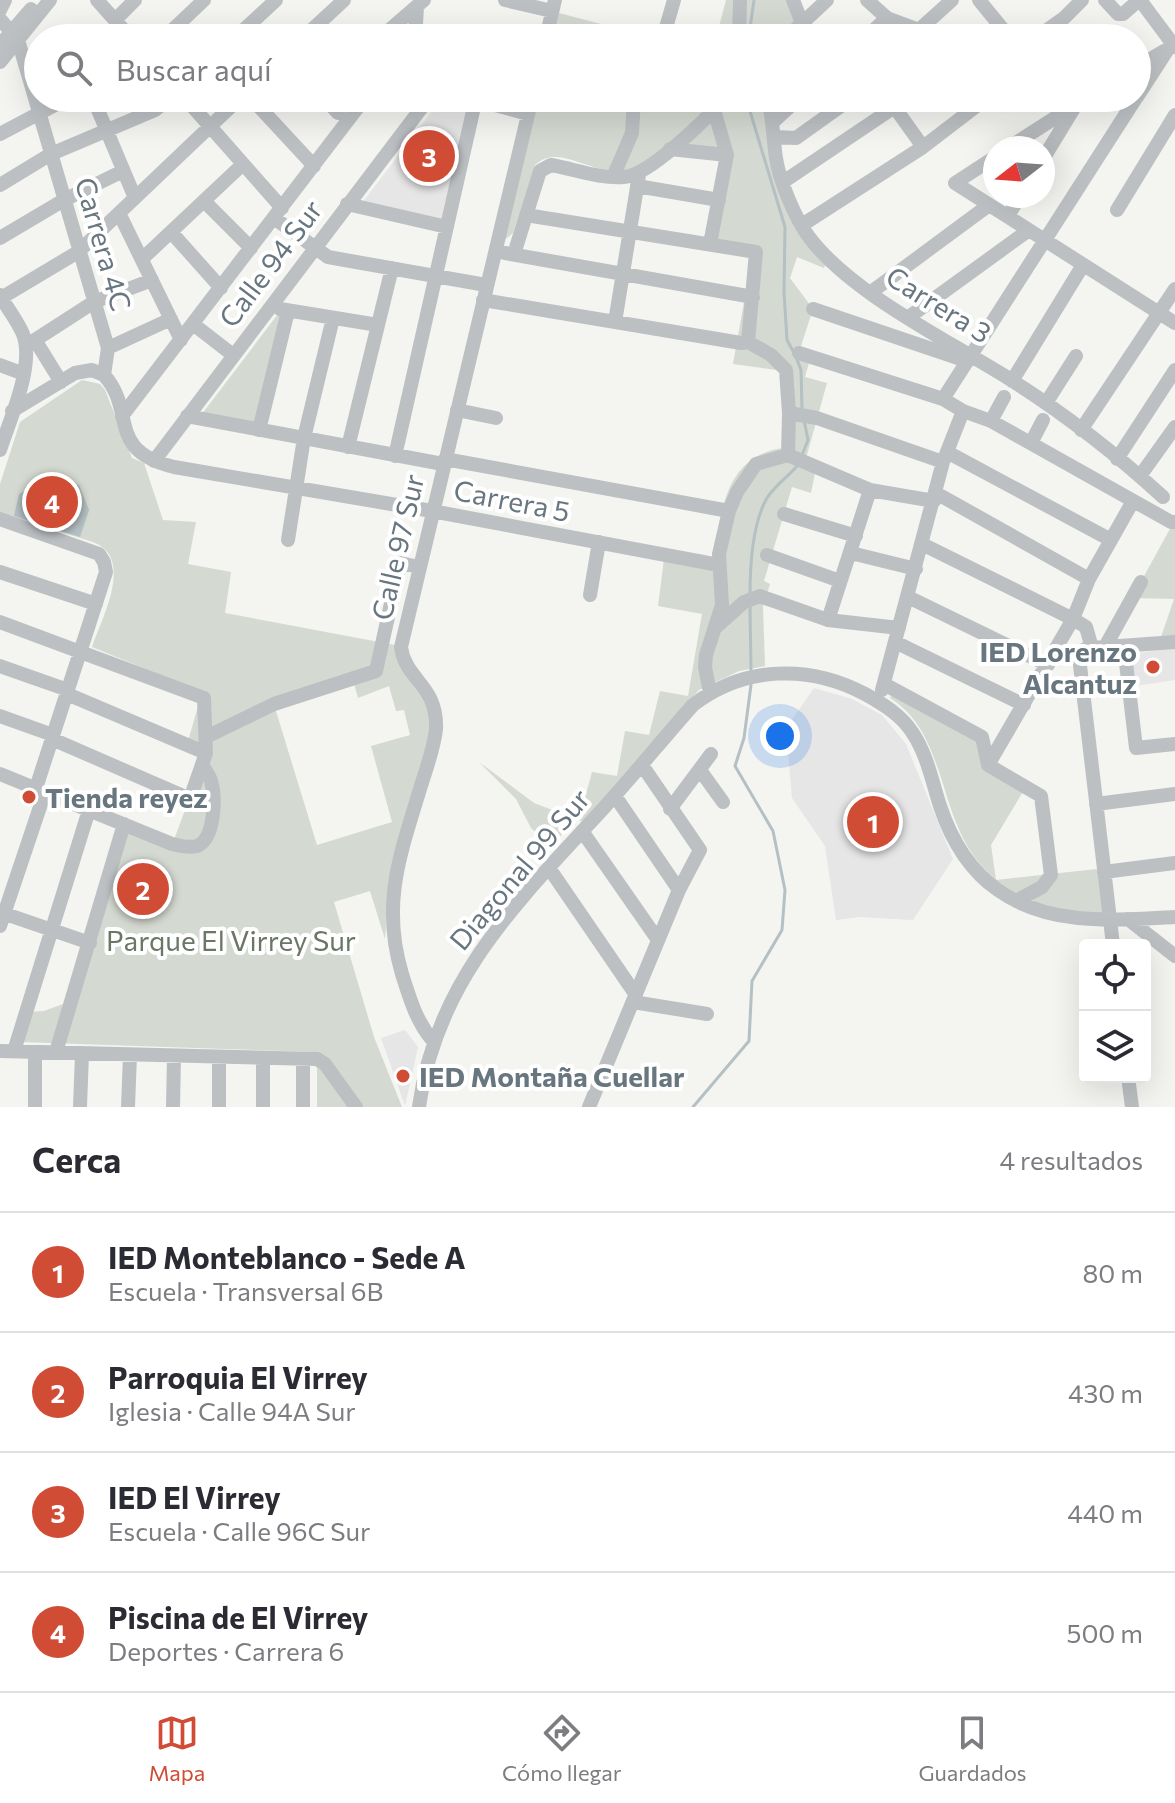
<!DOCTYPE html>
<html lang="es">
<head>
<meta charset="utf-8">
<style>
  :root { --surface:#fff; --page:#f2f2f3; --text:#2b2b33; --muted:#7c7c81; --line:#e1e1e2; --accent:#d04c35 }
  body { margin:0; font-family:Commissioner,sans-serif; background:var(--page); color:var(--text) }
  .controls { position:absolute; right:24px; bottom:24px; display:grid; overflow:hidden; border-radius:8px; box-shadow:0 8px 32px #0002 }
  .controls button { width:72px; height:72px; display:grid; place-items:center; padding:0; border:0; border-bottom:2px solid var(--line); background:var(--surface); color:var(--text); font:40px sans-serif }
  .compass { position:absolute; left:983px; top:136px; width:72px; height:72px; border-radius:50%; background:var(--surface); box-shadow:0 8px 32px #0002; rotate:253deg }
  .you { position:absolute; left:780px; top:736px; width:28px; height:28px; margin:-20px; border:6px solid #fff; border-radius:50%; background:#1a73e8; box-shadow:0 0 0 12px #1a73e833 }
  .badge { display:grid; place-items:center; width:52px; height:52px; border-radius:50%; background:var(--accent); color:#fff; font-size:26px; font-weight:700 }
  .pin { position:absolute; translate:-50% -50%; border:4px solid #fff; box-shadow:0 2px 8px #0006 }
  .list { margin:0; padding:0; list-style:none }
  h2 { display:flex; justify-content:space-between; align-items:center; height:104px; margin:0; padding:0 32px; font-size:34px }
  h2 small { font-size:26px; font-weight:400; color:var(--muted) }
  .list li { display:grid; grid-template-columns:52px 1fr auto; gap:24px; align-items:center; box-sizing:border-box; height:120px; padding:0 32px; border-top:2px solid var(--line) }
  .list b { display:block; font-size:30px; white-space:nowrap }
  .list p { margin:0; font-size:26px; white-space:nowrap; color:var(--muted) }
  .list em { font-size:26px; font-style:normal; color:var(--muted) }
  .icon { flex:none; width:44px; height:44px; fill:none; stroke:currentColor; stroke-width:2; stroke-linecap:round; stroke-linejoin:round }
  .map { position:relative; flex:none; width:1175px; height:1107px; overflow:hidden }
  .search { position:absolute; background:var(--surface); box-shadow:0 8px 32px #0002; left:24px; right:24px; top:24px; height:88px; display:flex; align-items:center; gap:20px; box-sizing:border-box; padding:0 28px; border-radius:44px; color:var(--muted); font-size:30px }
  .sheet { height:584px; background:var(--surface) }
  nav { display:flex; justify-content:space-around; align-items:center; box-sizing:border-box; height:112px; border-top:2px solid var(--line); background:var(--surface); font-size:22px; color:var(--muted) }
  nav a { display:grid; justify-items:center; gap:4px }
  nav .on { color:var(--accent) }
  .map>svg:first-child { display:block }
  .built { fill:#e5e6e5 }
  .green { fill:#d4d9d1; fill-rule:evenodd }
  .water { fill:#b4c0c3 }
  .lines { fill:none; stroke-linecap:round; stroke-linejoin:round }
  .stream { stroke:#b4c0c3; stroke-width:3 }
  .minor { stroke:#bcc0c3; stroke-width:14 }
  .poi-dot { fill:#d04c35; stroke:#fff; stroke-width:3 }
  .labels { text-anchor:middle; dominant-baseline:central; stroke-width:8; stroke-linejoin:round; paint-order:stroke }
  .street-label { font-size:28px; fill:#67767f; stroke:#fff }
  .poi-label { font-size:28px; font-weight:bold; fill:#67767f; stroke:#fff; text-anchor:start }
  .park-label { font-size:28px; fill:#6a7765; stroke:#fff }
</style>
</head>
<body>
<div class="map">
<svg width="1175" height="1107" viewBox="0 0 1175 1107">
  <rect width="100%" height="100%" fill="#f4f4f1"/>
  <path class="built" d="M442,98L472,105L444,223L359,207Z
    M1175,648V680L1134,686L1130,654Z
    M814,688L852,699L882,715L906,744L953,859L913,920L860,917L836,920L825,846L792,798L786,728Z
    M405,1030L418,1047L405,1106L381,1038Z"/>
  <path class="green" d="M726,0H787L797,24L780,38H716Z
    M559,13L654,38H553Z
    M538,98H716C695,119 662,156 636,167C598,184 562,140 535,165L513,233L502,242Z
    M731,98H761L766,112L772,166L826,263L824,268L797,257L790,278L813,309L799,352L811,356L805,377L827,383L803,469L815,473L811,493L792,487L764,581L770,584L763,607L765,666L739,671L699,690L583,822L579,820L592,772L617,776L625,731L649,735L660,691L688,696L702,614L658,606L664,559L711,567C722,517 721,457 783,448V371L733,364L754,246L716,239L730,152L685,145Z
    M278,314L283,315L257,424L202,414Z
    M82,380L100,384L105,390L132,458L144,463L163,520L196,522L188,564L231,572L225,613L395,645C397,679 429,693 430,721C431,768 403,819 392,865C387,888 387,915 385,939L370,891L334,902L374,1037L402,1107H317V1052L19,1042L28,1012L44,1011L74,1000L127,831L171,848L206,753L187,745L202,692L92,647C102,617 135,558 93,542L0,513V484L20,422ZM354,683L358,698L389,686L396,711L404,710L410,735L371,746L392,822L317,845L275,708Z
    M1175,526V636L1161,637L1174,599L1132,598L1171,527Z
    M892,694L977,739L982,767L1024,790L991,845L996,880L1097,869L1103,914C1040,912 983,889 958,827C949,807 944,784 936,763C926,736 915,714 890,698Z
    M479,762L534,803L576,819L551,846L531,828L516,799Z"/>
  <path class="water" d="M52,478L79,485L89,510L80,537L14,516L19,494Z"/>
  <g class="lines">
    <path class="stream" d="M750,28L754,0
      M746,98L785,227L784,292L787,340L793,351
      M796,357L801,370L802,409
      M802,455L808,440L804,420
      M750,595C750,566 752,524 767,498C775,485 788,477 797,466
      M750,607L751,671
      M693,1107L749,1041L752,981L782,930L785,890L773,831L735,766L744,738L751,685"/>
    <path class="minor" d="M97,0L131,38
      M505,0L552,11
      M793,0L802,23
      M867,0L887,18L919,30
      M979,0L1010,38
      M1105,0L1118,14H1123L1139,0
      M1140,0L1175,47
      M0,10L5,0
      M0,19L18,40L108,348L104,375C137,412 105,450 174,467L432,511L719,565
      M115,20L135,0
      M318,25L330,38
      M164,38L204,0
      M235,38L276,0
      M303,38L344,0
      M380,38L424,0
      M410,38L416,24L417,6
      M546,38L555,0
      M663,38L674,0
      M739,38L740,0
      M786,38L827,0
      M865,38L887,18
      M910,38L952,0
      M984,38L999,26
      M1036,38L1064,18L1082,0
      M0,45L31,9
      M0,62L50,0
      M1137,67L1164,51
      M1137,97L1172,43
      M93,98L135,198
      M185,98L282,208
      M251,98L314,166
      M324,98L338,113
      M469,98L528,114
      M768,98C773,119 773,138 776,158C779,180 796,220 809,237C851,293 947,340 1008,378C1062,412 1115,453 1163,497
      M888,98L923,147
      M774,121L799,98
      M0,134L68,98
      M775,137L796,138L852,98
      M1008,148L1086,98
      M670,149L727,155
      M995,157L955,183L1175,323
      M1043,159L1074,108
      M613,177L632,133L634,98
      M783,182L908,98
      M0,185L51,154L155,110L170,98
      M637,186L719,200
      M204,201L251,248
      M347,204L447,227
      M1117,210L1175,115
      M119,213L181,340
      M1008,216L1020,196
      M274,218L328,257L486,285
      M802,225L923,147L987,98
      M171,232L221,288
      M0,238L64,200L123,171
      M710,244L727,155L714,110
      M505,253L753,297
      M514,254L540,171L551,165C574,169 600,179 624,177C649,176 707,118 725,98
      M142,259L243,164
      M870,293L989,205
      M0,295C7,308 17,320 23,334C35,365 10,419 0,450
      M1,298L78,252L240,98
      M483,300L741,343L748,342L756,252L526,215
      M280,309L378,325
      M813,309L967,361
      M909,317L1029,230
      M615,322L639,175
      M193,324L233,355
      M748,342L771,355L786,370L789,413L788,455
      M108,348L171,319
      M799,353L943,399L963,411L991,421L1171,522H1175
      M0,365L24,374
      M1012,381L1083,265
      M61,382L35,340L94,302L152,280
      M943,399L1136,98
      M1046,403L1076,356
      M457,410L496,418
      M12,411L75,373L92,370L104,375
      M789,413L817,418L943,462
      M122,416L365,98
      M187,416L443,464
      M991,421L1004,397
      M259,430L288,311
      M1081,430L1175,289
      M1031,443L1043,420
      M348,447L392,268
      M947,452L1111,540
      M395,456L476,98
      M445,459L729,511
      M1117,459L1175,370
      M154,461L429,98
      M1140,476L1175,427
      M936,493L1089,579
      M784,514L856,536
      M0,519L99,554L104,562L106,572L36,788
      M288,540L304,438L333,318
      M922,544L1073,619L1086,627L1092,648
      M851,553L916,569
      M767,555L840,581
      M0,572L96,604
      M590,595L599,542
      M908,597L1048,665
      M828,620L870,490
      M0,622L204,698L206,753L190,799L52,739
      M715,628L744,602L760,596L828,620L899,628
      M895,642L1024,705
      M1124,646L1136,748L1175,744
      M1105,647L1141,582
      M0,666L68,690
      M884,684L982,737L988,765L1041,796L1051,875L1042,887L1016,901
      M882,690L943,462L963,411
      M710,693L705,667L706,655L722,605L719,554L729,511L737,492L756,464L788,455L870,490L934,501
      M67,694L206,753
      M0,716L53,735
      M206,737L274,704L376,671L400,563L419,567
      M988,765L1073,619L1089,579L1133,501
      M700,770L723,802
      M0,774L172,844C180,846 189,848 197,846C215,839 216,797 211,781C210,776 205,770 202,765
      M615,796L679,890
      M1096,804L1175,794
      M670,809L711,754
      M582,831L658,940
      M549,868L636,995
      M1104,872L1175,863
      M0,912L90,943
      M1128,919L1175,956
      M0,926L45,792
      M1113,945L1079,657L1085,649L1092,648L1175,642
      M633,1002L707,1014
      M433,1041C416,1021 410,999 402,974C381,904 400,855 420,789C426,769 434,749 436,729C438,685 405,680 401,647L532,98
      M0,1051L317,1059L325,1064L356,1107
      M14,1051L89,810
      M56,1052L124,824
      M219,1057V1107
      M1128,1077L1132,1107
      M35,1107V1052
      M80,1107L82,1054
      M128,1107L130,1055
      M173,1107L174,1056
      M263,1107V1058
      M303,1107V1059
      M419,1107C436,980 518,901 601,811C632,777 662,740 693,705C744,666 809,664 865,694C883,704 901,715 912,732C927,754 932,781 940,806C951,839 969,870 998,890C1050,927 1115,920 1175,917
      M589,1107L679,890L700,850L642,765"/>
  </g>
  <g class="poi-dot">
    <circle cx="1153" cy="667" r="8"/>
    <circle cx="29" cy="797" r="8"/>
    <circle cx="403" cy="1076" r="8"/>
  </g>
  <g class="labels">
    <g class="street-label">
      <text transform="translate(104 244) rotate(74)">Carrera 4C</text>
      <text transform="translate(270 263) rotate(-53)">Calle 94 Sur</text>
      <text transform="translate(939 304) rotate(32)">Carrera 3</text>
      <text transform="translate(512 500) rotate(11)">Carrera 5</text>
      <text transform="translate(397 547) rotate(-77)">Calle 97 Sur</text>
      <text transform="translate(519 869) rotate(-50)">Diagonal 99 Sur</text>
    </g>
    <g class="poi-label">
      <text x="1137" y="651" text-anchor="end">IED Lorenzo<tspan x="1137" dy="32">Alcantuz</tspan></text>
      <text x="45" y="797">Tienda reyez</text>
      <text x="419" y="1076">IED Montaña Cuellar</text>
    </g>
    <g class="park-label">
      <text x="231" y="940">Parque El Virrey Sur</text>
    </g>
  </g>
</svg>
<div class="controls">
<button><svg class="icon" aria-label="locate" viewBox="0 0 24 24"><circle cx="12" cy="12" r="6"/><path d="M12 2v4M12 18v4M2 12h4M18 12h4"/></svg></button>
<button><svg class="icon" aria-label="layers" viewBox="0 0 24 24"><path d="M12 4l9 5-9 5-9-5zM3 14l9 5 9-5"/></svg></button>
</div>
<svg class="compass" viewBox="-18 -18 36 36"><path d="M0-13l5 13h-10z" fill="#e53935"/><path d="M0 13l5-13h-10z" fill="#7c7c81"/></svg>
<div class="you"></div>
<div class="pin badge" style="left:873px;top:822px">1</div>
<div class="pin badge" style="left:143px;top:889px">2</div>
<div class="pin badge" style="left:429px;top:156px">3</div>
<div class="pin badge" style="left:52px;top:502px">4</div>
<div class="search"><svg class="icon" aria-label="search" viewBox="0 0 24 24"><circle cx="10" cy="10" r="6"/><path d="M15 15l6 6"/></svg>Buscar aquí</div>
</div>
<section class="sheet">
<h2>Cerca<small>4 resultados</small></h2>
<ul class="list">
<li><span class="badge">1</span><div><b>IED Monteblanco - Sede A</b><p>Escuela · Transversal 6B</p></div><em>80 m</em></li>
<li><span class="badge">2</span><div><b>Parroquia El Virrey</b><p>Iglesia · Calle 94A Sur</p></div><em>430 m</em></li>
<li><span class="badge">3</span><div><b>IED El Virrey</b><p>Escuela · Calle 96C Sur</p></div><em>440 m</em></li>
<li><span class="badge">4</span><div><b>Piscina de El Virrey</b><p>Deportes · Carrera 6</p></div><em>500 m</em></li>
</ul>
</section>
<nav>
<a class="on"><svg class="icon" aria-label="map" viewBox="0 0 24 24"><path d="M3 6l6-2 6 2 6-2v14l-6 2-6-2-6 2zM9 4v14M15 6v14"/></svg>Mapa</a>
<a><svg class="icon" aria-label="directions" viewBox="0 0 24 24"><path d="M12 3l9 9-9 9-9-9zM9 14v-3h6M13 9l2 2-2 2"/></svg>Cómo llegar</a>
<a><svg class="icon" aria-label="saved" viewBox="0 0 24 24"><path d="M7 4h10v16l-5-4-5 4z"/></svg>Guardados</a>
</nav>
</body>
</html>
